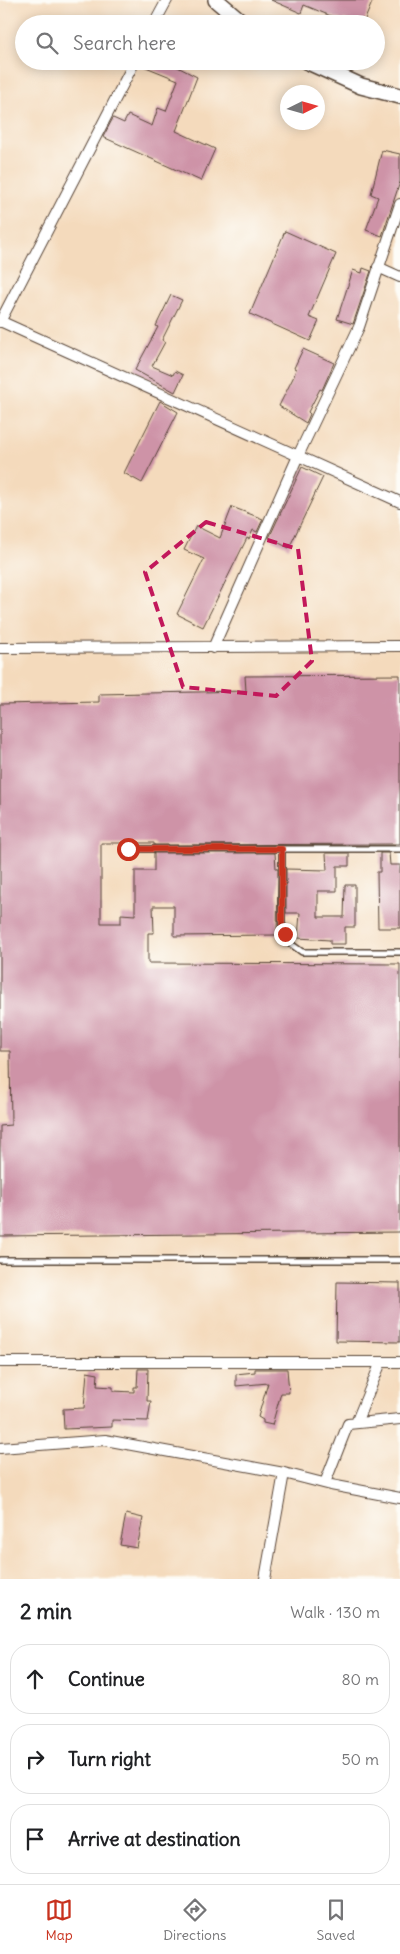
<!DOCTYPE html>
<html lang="en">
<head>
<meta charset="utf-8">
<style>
  :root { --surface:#fff; --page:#f2f2f2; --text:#202124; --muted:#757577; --line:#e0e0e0; --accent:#c8321e }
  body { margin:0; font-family:Delius,sans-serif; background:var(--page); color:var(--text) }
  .compass { position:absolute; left:280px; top:85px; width:45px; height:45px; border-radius:50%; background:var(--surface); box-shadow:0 2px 12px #0003; rotate:85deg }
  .stop { position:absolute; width:15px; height:15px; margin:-11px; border:4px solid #c8321e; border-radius:50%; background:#fff }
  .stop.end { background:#c8321e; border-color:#fff; box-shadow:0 1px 5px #0008 }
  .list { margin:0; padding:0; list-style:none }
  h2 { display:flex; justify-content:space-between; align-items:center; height:65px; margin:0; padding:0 20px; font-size:21px }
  h2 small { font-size:16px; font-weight:400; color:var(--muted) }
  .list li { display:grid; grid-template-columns:32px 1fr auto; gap:15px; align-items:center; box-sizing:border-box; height:70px; margin:0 10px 10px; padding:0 10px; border:1px solid var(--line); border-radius:20px }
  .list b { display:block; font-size:19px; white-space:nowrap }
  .list em { font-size:16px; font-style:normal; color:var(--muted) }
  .icon { flex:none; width:28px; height:28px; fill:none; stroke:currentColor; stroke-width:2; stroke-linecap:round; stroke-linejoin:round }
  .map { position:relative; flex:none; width:400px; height:1579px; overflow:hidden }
  .search { position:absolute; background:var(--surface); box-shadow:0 2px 12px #0003; left:15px; right:15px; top:15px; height:55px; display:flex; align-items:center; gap:12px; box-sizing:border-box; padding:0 18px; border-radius:28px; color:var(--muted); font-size:19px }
  .sheet { height:305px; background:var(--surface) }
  nav { display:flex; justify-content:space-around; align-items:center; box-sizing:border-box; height:70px; border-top:1px solid var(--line); background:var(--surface); font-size:14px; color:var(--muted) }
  nav a { display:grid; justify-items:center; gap:2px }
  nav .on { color:var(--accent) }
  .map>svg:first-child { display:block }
  .building { fill:#ce93a7 }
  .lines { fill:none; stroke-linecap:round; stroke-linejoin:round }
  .lane-casing { stroke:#574436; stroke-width:8 }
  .street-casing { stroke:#574436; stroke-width:12 }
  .secondary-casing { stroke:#574436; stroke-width:18 }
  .lane { stroke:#fff; stroke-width:5 }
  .street { stroke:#fff; stroke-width:10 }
  .secondary { stroke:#fff; stroke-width:15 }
  .route { stroke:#c8321e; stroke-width:6 }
  .marked { fill:none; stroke:#c2185b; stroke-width:4; stroke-dasharray:10 6; stroke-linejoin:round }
</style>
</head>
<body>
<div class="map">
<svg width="400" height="1579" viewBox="0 0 400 1579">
  <rect width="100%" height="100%" fill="#fdfcf7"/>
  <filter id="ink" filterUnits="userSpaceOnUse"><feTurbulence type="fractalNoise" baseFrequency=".02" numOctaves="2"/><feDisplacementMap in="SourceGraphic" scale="10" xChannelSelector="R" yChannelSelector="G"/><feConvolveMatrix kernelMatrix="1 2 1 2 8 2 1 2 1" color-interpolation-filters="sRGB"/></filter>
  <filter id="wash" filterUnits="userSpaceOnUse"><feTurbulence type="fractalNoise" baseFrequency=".0096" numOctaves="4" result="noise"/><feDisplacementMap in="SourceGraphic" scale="20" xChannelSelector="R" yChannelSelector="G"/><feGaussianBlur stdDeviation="1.12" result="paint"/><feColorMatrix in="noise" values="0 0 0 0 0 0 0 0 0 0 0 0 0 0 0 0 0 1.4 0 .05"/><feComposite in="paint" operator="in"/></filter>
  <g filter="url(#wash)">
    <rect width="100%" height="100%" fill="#f4dabc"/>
    <g id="blocks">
      <path class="building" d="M271,0H373L363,24H357L344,19L343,21L304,5L301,13Z
        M142,61H166L197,77L176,131L215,149L201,181L103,137L113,118L124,123L128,115L152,126L158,108L166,111L178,80L141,65Z
        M382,150L400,154V182L382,236L366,230L378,197L371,194Z
        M285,231L336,254L309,317L319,321L310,341L250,314Z
        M363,268L371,271L353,324L337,319L353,270L362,273Z
        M171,295L182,300L162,340L165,342L152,366L173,375L175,371L183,375L175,392L135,370L158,327L156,326Z
        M303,349L334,363L322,390L320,389L308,412L310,414L306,423L279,406L294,376L296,369L294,368Z
        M160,401L178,412L142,483L124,473Z
        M302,467L323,477L289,548L269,538Z
        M232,507L263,519L257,532L253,530L249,539L247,538L203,627L177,614L204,559L184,550L196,526L220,538Z
        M400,675V844L154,845V843H101V923H121V914L135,915V871H154V853H275L276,869H278L277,935L174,936V906H153L154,933H148V963L400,964V1232L0,1236V1126L11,1125L10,1051H0V704L99,702V694L246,691L245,676Z
        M326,853H349V866H337V891H318V917H344L345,885H355V927H345V944H330V940L298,938L300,913H286V869L327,870Z
        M380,853H389L390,865H400V928H378L377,872H380Z
        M337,1282L400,1283V1342L336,1341Z
        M138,1369H148L147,1401H151L148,1421L112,1420V1427L64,1429L63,1409L84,1408L87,1372L98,1374L97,1386L113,1387V1391L134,1392V1387H137Z
        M255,1369H287L289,1393H281L272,1425L263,1423V1420L258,1417L268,1383L236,1386V1374L255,1372Z
        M126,1514L143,1518L137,1548L120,1545Z"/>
    </g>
  </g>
  <g filter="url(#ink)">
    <use href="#blocks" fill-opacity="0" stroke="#574436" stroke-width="1"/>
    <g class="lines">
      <defs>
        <path id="lane" d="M127,849H400
          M282,849V924L291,944L302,952H400
          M0,1260H400"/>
        <path id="street" d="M154,24L167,0
          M378,267L400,277
          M0,321L400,502
          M0,322L135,61
          M0,648L400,646
          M213,648L298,456L359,327L400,204
          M0,1362H400
          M356,1423L381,1362
          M0,1448L105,1440L284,1473L331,1485L400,1498
          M325,1483L348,1424L400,1419
          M265,1579L284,1473"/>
        <path id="secondary" d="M216,0L244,24
          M306,61L361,86L400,96"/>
      </defs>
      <use href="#lane" class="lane-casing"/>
      <use href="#street" class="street-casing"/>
      <use href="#secondary" class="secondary-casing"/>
      <use href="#lane" class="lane"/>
      <use href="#street" class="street"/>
      <use href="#secondary" class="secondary"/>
    </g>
  </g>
  <g class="lines" filter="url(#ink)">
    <path class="route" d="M128,849H282V924L285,934"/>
  </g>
  <path class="marked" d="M206,522L298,549L312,661L276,696L183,687L145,572Z"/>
</svg>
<svg class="compass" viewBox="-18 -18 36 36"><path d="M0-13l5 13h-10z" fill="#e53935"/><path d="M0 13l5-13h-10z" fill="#757577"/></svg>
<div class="stop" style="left:128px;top:849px"></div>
<div class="stop end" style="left:285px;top:934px"></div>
<div class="search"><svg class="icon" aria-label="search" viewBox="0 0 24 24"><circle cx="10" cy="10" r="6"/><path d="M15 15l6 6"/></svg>Search here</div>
</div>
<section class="sheet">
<h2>2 min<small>Walk · 130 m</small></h2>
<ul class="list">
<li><svg class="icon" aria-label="ahead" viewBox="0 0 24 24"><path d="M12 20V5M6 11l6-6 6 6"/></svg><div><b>Continue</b></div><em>80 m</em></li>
<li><svg class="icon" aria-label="right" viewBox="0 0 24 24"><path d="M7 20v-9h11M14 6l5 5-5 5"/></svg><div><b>Turn right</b></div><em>50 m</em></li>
<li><svg class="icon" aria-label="arrive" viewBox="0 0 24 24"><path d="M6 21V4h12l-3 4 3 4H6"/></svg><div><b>Arrive at destination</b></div></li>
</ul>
</section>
<nav>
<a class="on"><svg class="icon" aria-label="map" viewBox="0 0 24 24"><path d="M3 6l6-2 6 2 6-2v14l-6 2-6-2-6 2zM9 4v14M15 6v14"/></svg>Map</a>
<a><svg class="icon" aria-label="directions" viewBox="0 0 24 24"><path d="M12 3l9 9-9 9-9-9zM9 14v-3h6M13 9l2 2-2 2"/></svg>Directions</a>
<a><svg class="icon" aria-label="saved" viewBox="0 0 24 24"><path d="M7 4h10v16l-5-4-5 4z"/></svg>Saved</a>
</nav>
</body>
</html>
